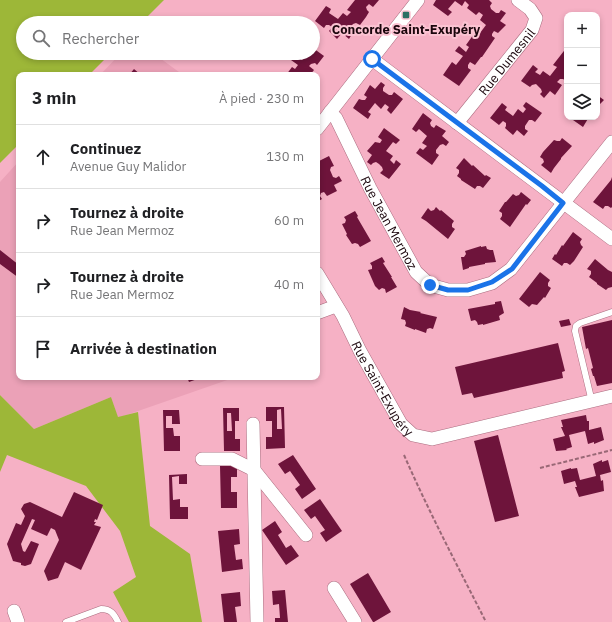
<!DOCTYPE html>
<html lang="fr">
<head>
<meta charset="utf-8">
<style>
  :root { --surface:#fff; --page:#f2f2f2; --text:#202124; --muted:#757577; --line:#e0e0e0 }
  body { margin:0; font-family:"IBM Plex Sans",sans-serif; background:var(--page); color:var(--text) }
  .controls { position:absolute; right:12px; top:12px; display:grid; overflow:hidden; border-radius:8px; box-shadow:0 2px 6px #0003 }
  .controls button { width:36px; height:36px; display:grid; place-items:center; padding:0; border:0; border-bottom:1px solid var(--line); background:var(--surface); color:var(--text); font:20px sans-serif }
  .stop { position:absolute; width:12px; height:12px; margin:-9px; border:3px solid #1a73e8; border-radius:50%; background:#fff }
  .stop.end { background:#1a73e8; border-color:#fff; box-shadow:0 1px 4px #0008 }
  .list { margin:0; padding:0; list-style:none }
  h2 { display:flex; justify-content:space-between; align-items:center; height:52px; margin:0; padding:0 16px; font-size:17px }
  h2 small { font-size:13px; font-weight:400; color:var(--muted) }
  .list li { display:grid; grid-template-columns:26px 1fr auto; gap:12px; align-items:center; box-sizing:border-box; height:64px; padding:0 16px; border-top:1px solid var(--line) }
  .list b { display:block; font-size:15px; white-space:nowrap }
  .list p { margin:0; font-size:13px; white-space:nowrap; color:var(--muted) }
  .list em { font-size:13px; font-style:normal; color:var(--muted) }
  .icon { flex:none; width:22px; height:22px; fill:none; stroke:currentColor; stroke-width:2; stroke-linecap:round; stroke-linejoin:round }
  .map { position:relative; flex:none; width:612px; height:622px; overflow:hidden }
  .search { position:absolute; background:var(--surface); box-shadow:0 2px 6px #0003; left:16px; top:16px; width:304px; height:44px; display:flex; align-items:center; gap:10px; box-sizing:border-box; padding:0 14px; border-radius:22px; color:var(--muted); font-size:15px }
  .panel { position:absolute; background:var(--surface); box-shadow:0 2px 6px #0003; left:16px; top:72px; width:304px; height:308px; border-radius:8px }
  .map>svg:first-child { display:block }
  .built { fill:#eba1b7 }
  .green { fill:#9db738 }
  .building { fill:#6e143b; fill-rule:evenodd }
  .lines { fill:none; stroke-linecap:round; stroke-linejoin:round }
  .lane-casing { stroke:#ab6c7f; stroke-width:7 }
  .street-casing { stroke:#ab6c7f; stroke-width:14 }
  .path { stroke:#996876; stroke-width:2; stroke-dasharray:4 2; stroke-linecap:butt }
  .lane { stroke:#fff; stroke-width:6 }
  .street { stroke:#fff; stroke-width:13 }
  .route { stroke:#1a73e8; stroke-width:5 }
  .poi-dot { fill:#2b7064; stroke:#fbc3d2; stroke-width:1.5 }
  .labels { text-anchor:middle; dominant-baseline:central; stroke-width:4; stroke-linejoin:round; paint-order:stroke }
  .poi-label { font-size:13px; font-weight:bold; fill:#1a050c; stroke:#fbc3d2 }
  .street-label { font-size:13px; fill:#1a050c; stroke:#fbc3d2 }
</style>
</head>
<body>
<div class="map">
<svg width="612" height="622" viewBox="0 0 612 622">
  <rect width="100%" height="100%" fill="#f6b1c5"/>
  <path class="built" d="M121,53H153L183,75H100Z
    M19,161V377H236L118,418L111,397L34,429L0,395V182Z"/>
  <path class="green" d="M0,0H164L141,23H23V53H111L89,75H19V144L0,163Z
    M0,395L34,429L111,397L118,417L138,412L150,526L190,554L202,622H129L113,592L136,577L120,531L86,486L7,455L0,472Z"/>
  <path class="building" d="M355,0H379L373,7L369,4L366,7L367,10L369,12L366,17L360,25L356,23L353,24L349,29L350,32L352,34L349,39L342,33L337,39L329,31L332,27L329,25H326L324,28L315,21L326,6L331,9L329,13L338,19L343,13L347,16L351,12L347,10Z
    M436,0H489L492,3L490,6L491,9L496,13H499L501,10L506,13L500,21L506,25L498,33L494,31L492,34V36L495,38L482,57H481L475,65L470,62L468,65V68L471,70L459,86L443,75L452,62L456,65L463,56L455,51L459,46L466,52L469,47L466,45L476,31L480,33L486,25L480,20L483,15L479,12L476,15L467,8L469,5L465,1L462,6L455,1L448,9L452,12L448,16L433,5Z
    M567,47V79L566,81L563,79H560L557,82L562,85L555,95L550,91L544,98L540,94L542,92L541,89L536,84L532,85L530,87L521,81L533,65L538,69L535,72L540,75L543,71L550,76L557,67L553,65Z
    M313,48L324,56L317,65L315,63L311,64L309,66L314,70L310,75H286L292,67L295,69L298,65L291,60L295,55L302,60L307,53H313Z
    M134,69L141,75H129Z
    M381,82L385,85L383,88V91L389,95H392L394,92L403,99L391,114L387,110L389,107L385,104L381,109L375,103L368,112L371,114L368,119L353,108L359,99L362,100H365L367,97L364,95L370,85L375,89Z
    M597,95L604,100L597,107Z
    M526,102L542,113L535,122L532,120H529L525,126V129L528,131L524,136L517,130L513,135L505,128L506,126V123L503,121L499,125L490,118L502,103L507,107L505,110L513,116L518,109L523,113L526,109L523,106Z
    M423,113L432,120L430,123L431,126L434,128L436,125L446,131L442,136L449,142L446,146L443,144L440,145L436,150V153L439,155L432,165L416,153L420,148L423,150L427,146L422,143L427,136L419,129L416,132L412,129Z
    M575,117H589L583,127L573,120Z
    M384,128L400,140L396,144L393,142L386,151L393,156L390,160L394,164L396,160L401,164L389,179L380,173L383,170L382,167L379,164L376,162L373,163L371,165L367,162L372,155L367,151L375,142L380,143L382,140L378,137Z
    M562,138L572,146L561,158V159L554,168L551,173L541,165L544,162L543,159L540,157L543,152L554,140L557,141H560Z
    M329,156L334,166L331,167L330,170L333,177L336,178L339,176L342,181L334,185L337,191L327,196L324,192L321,193L320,196L322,199L317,202V184L319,183L317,175L320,173L318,168L317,169V162Z
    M464,158L472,166L473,165L485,176L486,175L491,178L483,188L480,186H477L475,189L461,180V179L457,176L459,173V170L456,168Z
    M612,177V207L611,208L608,206H605L603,209L593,202L611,180Z
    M521,192L531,200L527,205L526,204L510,227L500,219L502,216V213L499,211L505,202H506L513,194L516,196L519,195Z
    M436,207L440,211L441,210L454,221L452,224V227L455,229L448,239L426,221L421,218L428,208L431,211L434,210Z
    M355,211L358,216L357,217L371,241L360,247L358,244L355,243L352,244L346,235L347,234L342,224L345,223L346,220L344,217Z
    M573,232L582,239L580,242L581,245L583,247L574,261L570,265L567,263H564L562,266L552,259L555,254L556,255L562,245L563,246Z
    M481,246V247L486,246L487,249L490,250H493L496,262L485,263V264L469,267V268L463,270L461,257H464L466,254L465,251Z
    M0,250L19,265V278L0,264Z
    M382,257L385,262L383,263L392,277H391L397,287L386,293L385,289L382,288L379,290L375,286L368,270L372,269V266L370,263Z
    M595,259L608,270L612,272V287L608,288L606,290L597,284V283L589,277L591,274V271L587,269Z
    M540,272L550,280L548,283V286L551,288L545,298L544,297L537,305L532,304L529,307L519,299Z
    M501,301L504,313L499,316L500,320L483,325V324L478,325L477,322L475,320L471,321L468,309L495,304V302Z
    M404,307L410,310L421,312L420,313L437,317L433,329L430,328L427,329L426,333L415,329V330L405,326L406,323L405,320L401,319Z
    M569,319L571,325L561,327L559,321Z
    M612,320V383L597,386L594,376H593L591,369L593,368L588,348L586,349L582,327Z
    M558,343L565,371L562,372L563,378L474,398L472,393L462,395L455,367Z
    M187,377H203L189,382Z
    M266,407H284L285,448L266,449V437H272V421H266ZM281,409L282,429H277V410Z
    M223,408H239V421H235V439H240V451H224ZM227,413H231L232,431H227Z
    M163,410H179L180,424H172V416H166V428H173L174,436H180V451H164Z
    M586,415L587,421H589V430L601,427L604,440L594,444V442L588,444L585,431L569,435L572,447L566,449L567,450L556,451L553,439L565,436L561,427H563L561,420Z
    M498,435L519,516L495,522L474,441Z
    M293,455L316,489L302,499L295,489L300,485L290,471L285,474L278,464Z
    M602,460V462L608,460L611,472L600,475L601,481L603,480L604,491L579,497L575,487H577L575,481L564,484L561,471L571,468V469L577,468L580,480L596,476L593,464Z
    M237,465V477H231V492H237V508H221L220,466Z
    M187,474V484H179V476L172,477L173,500L180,499V507H188V519H170L169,475Z
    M74,492L103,505L97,520L95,519L94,522H96L94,525L101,527L81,570L65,562L58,578L48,581L44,571L59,540L55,530L51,528L47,536L31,529L35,520L32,519L21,544L23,551L25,552L31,541L39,544L31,564L25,566L21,565V563L13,561L7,544L16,523L21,525L25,516L21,509L24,504L30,502L62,517Z
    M320,499L342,531L326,542L320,533L325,530L315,516L311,519L304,510Z
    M275,521L282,532L278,535L286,548L291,545L299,556L286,565L262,530Z
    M239,529L240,544L234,545L236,560L242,559L243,569L222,572L218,531Z
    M368,573L391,612L374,622H373L350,584Z
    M285,590L288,622H275V618H280L279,604L273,605L272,591Z
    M240,592L241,606L235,607L237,622H224L221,594Z"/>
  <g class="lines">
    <defs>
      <path id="lane" d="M592,402L575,331L576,326L580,323L612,312
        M66,622L101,609C111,609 114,614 118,622"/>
      <g id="street">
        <path d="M372,59L612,239"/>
        <path id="s1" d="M330,112L336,118L370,188L416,272L430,285L448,290H468L492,283L511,269L612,142"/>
        <path id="s2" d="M457,123L532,30L536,18L530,9L518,0"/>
        <path d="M317,129L418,0"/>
        <path id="s3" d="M317,273L343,316L360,351L401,424L413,435L432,439L612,396"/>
        <path d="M317,313L336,306"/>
        <path d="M253,424L257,622"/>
        <path d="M202,459H232L254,470L306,535"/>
        <path d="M334,588L355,622"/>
        <path d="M14,611L18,622"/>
      </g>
    </defs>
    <use href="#lane" class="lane-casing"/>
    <use href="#street" class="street-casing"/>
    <path class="path" d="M404,455C429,512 458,567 486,622
      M540,468L612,450"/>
    <use href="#lane" class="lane"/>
    <use href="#street" class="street"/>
  </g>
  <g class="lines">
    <path class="route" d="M372,59L542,186L563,203L512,269L492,282L468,290H448L430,285"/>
  </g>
  <rect class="poi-dot" x="402" y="11" width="8" height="8" rx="2"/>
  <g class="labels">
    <g class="poi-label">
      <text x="406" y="29">Concorde Saint-Exupéry</text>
    </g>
    <g class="street-label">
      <text stroke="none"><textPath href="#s2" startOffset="79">Rue Dumesnil</textPath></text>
      <text stroke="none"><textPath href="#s1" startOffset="126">Rue Jean Mermoz</textPath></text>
      <text stroke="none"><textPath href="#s3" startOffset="133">Rue Saint-Exupéry</textPath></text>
    </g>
  </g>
</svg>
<div class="controls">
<button>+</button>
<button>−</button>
<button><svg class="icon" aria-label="layers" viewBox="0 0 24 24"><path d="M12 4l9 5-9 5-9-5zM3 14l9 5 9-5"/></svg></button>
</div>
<div class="stop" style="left:372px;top:59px"></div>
<div class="stop end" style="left:430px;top:285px"></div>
<div class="search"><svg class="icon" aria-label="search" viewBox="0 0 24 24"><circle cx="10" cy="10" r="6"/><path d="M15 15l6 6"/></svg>Rechercher</div>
<section class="panel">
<h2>3 min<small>À pied · 230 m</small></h2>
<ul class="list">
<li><svg class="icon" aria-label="ahead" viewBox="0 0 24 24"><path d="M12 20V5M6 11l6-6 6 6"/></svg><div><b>Continuez</b><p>Avenue Guy Malidor</p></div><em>130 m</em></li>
<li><svg class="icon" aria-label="right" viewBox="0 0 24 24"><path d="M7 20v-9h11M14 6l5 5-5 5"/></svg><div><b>Tournez à droite</b><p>Rue Jean Mermoz</p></div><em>60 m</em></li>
<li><svg class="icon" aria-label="right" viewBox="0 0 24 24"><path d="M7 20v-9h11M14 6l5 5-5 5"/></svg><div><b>Tournez à droite</b><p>Rue Jean Mermoz</p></div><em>40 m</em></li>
<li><svg class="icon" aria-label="arrive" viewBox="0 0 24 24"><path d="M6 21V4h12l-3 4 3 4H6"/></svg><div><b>Arrivée à destination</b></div></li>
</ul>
</section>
</div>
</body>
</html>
